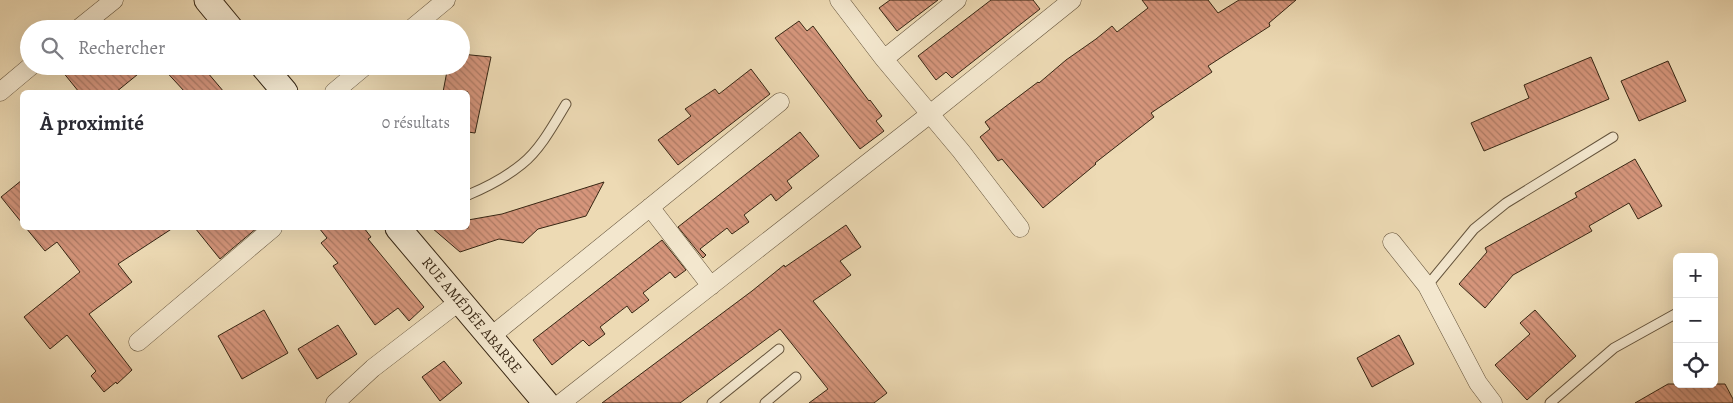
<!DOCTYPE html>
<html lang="fr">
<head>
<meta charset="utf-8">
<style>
  :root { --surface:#fff; --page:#f7f7f7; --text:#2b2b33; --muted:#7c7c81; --line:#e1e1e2 }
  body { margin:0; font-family:Alegreya,serif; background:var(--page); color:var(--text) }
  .controls { position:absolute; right:15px; bottom:15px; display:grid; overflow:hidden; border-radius:8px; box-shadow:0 5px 20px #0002 }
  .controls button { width:45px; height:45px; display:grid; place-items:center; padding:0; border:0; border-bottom:1px solid var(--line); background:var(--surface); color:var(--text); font:25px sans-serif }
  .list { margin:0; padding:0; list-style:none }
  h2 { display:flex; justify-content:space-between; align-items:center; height:65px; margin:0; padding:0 20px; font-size:21px }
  h2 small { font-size:16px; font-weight:400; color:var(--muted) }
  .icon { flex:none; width:28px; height:28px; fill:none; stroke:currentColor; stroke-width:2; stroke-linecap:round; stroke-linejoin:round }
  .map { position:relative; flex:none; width:1733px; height:403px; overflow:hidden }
  .search { position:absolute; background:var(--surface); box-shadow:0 5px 20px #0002; left:20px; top:20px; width:450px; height:55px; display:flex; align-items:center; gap:12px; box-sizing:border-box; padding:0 18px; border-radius:28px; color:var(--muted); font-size:19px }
  .panel { position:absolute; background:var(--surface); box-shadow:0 5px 20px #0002; left:20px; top:90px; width:450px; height:140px; border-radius:8px }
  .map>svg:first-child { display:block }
  .building { fill:url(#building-back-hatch); stroke:#382714 }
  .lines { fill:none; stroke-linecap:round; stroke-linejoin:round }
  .lane-casing { stroke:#65543c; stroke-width:11 }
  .street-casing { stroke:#65543c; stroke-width:19 }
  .secondary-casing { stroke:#382714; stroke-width:27 }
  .lane { stroke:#f3e7ce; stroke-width:9 }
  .street { stroke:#f3e7ce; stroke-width:18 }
  .secondary { stroke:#f3e7ce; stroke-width:25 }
  .labels { text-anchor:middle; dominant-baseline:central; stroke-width:5; stroke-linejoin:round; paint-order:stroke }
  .street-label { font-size:15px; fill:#382714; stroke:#f3e7ce }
</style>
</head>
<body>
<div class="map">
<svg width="1733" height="403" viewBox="0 0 1733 403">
  <defs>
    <pattern id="building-back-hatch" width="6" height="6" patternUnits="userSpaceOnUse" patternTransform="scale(1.25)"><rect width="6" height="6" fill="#d5957b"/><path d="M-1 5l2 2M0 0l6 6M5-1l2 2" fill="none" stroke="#ae7a64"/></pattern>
  </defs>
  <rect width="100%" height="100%" fill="#eddab4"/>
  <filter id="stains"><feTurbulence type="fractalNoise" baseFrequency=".004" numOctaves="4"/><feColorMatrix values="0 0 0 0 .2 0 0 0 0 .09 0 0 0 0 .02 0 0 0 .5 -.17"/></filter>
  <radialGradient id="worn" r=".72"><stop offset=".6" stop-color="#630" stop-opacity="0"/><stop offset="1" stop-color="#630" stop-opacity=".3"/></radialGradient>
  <path class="building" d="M890,0H938L897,31L879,8Z
    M991,0H1033L1040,9L952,78L946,72L936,80L918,56Z
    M1142,0H1208L1218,13L1239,0H1296L1269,23L1270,26L1208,66L1212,72L1151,113L1154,117L1095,163L1096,164L1043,208L1002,159L998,161L980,137L990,129L985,122L1038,82L1039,83L1066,60L1096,39L1112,26L1117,32L1148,8Z
    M799,21L807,31L813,26L869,101L870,100L882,116L876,121L884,131L860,149L775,38Z
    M461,54L491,57L475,133L468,132V92H443L448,66H461Z
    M1591,57L1609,99L1484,151L1471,123L1529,98L1524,85Z
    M1668,61L1686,101L1639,121L1621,81Z
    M58,66H148L116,92H79Z
    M161,66H202L224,92H185Z
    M751,69L770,94L678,165L658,140L691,116L685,109L715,89L719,94Z
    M800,132L819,156L787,181L792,188L776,201L771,194L744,215L749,222L732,234L727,228L700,249L706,255L703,258L678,227Z
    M1635,159L1662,206L1638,219L1629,203L1589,226L1592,231L1513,275L1485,308L1459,284L1487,252L1485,248L1577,197L1575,193Z
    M22,180V223L1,197Z
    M604,182L586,216L538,229L523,243L499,239L460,252L432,228H468V220L502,214Z
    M846,225L861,247L840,261L851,275L813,301L887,393L874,403H809L828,389L780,329L680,403H602L752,291L784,265L785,267Z
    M26,228H173L118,264L132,282L89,314L132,370L117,384L116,382L104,392L91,376L96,371L67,335L50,349L24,317L80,272L57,242L45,251Z
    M195,228H257L220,259Z
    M319,228H364L371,237L368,239L424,307L409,321L398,308L375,325L333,266L338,263L321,243L327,238Z
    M662,240L686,270L675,278L670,272L643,293L649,300L632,313L627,306L600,327L605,334L589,346L583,340L552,365L533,340Z
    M264,310L288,353L242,379L218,336Z
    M1535,310L1576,356L1527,400L1495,365L1530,334L1520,323Z
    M338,325L357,354L317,379L298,349Z
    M1399,335L1414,364L1372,387L1357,358Z
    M444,361L462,383L440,401L422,377Z
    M1668,384H1725L1733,399V403H1635Z"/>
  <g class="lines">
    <defs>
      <path id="lane" d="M468,195C487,187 506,177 522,164C540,150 554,124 566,104
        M1427,286L1474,229L1506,203L1613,137
        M712,403L779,349
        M765,403L796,377
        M1550,403L1614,348L1677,313"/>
      <path id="street" d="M78,29L114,0
        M411,29L446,0
        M884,59L957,0
        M0,92L31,66
        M334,92L365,66
        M650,207L711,286
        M1020,228L961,151L930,114L1072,0
        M1392,242L1427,286L1478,383L1493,403
        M490,337L780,102
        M138,342L273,228
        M335,403L373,368L460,301
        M561,403L930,114L884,59L839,0"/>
      <path id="secondary" d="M207,0L231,29
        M263,66L285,92
        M398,228L546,403"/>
    </defs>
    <use href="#lane" class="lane-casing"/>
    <use href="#street" class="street-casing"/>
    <use href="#secondary" class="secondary-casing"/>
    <use href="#lane" class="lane"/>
    <use href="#street" class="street"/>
    <use href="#secondary" class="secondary"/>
  </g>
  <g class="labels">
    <g class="street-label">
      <text transform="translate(472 315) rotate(50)">RUE AMÉDÉE ABARRE</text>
    </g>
  </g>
  <rect width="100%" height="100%" filter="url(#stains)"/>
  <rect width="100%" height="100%" fill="url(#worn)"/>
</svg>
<div class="controls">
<button>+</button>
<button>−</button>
<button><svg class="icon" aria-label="locate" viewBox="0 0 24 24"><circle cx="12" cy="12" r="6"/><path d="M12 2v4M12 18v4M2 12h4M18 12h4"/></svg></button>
</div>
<div class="search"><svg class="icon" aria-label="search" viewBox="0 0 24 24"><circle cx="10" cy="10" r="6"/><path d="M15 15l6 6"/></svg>Rechercher</div>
<section class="panel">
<h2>À proximité<small>0 résultats</small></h2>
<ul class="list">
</ul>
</section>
</div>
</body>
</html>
